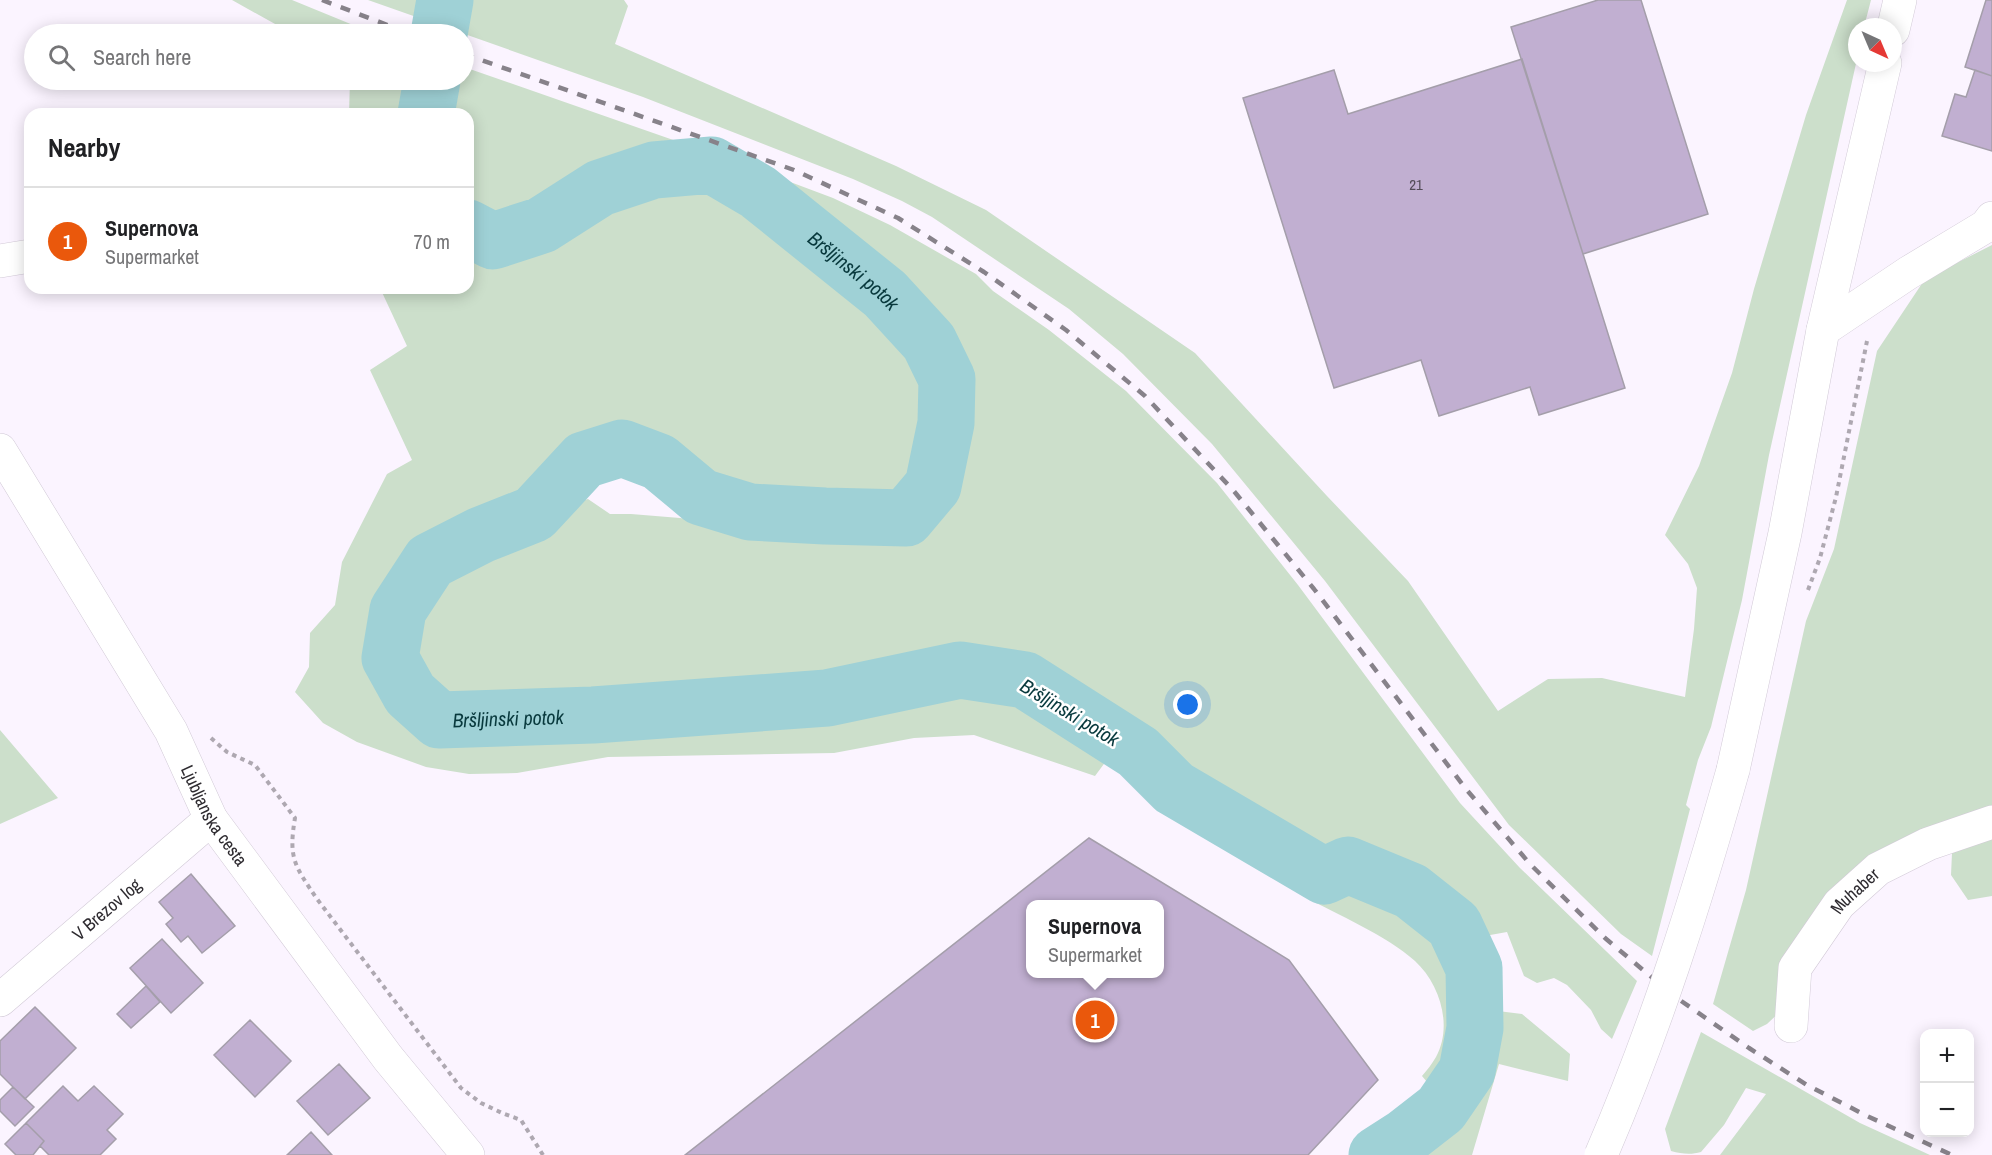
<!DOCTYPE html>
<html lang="en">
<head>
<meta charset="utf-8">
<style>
  :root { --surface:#fff; --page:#f6f6f6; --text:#202124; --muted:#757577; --line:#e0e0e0; --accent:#ea580c }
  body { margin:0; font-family:"Archivo Narrow",sans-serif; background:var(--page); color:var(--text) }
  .controls { position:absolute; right:18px; bottom:18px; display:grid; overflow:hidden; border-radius:12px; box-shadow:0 3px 15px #0003 }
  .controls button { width:54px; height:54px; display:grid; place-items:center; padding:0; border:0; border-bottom:2px solid var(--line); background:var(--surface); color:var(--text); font:30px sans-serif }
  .compass { position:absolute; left:1848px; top:18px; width:54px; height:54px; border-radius:50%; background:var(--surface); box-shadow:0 3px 15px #0003; rotate:136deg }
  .you { position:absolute; left:1188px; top:705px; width:21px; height:21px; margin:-15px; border:4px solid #fff; border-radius:50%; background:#1a73e8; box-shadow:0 0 0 9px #1a73e833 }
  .badge { display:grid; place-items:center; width:39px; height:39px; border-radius:50%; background:var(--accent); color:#fff; font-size:20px; font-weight:700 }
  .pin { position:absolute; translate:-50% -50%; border:3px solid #fff; box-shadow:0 2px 6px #0006 }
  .popup { position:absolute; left:1026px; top:900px; width:138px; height:78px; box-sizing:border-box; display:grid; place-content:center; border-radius:12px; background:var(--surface); filter:drop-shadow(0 2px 4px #0005); font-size:20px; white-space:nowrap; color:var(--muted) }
  .popup b { font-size:22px; color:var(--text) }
  .popup::after { content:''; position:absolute; left:50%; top:100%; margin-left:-12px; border:12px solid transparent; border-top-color:var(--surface) }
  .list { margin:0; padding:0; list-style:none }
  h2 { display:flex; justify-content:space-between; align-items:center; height:78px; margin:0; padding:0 24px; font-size:26px }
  h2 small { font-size:20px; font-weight:400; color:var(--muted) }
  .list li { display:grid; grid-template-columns:39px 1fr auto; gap:18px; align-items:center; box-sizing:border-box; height:108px; padding:0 24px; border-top:2px solid var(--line) }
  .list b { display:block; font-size:22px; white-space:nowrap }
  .list p { margin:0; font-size:20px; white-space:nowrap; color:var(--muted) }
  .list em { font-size:20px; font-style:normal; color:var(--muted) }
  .icon { flex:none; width:33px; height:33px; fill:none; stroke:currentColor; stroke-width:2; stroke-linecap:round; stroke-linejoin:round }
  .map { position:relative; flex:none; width:1992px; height:1155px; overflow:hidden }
  .search { position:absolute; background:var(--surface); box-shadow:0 3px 15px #0003; left:24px; top:24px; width:450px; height:66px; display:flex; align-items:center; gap:15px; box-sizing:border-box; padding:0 21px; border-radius:33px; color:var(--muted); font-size:22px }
  .panel { position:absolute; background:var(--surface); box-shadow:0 3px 15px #0003; left:24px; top:108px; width:450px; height:186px; border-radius:18px }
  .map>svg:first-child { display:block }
  .green { fill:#ccdfcb }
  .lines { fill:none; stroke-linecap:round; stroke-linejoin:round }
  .river { stroke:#9fd1d6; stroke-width:57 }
  .building { fill:#c1afd1; stroke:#a49eaa; stroke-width:1.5; fill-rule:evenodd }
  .minor-casing { stroke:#d2cad7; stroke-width:34 }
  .major-casing { stroke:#d2cad7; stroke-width:34 }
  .path { stroke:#aea8b1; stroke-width:4; stroke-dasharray:4.5 4.5; stroke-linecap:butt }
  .minor { stroke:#fff; stroke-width:33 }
  .major { stroke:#fff; stroke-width:33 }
  .rail { stroke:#87828a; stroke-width:4.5; stroke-dasharray:10 10; stroke-linecap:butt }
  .minor-bridge-casing { stroke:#d2cad7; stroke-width:34; stroke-linecap:butt }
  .minor-bridge { stroke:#fff; stroke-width:33 }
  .labels { text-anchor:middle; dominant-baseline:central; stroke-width:5; stroke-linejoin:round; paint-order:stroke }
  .number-label { font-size:15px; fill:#534c58 }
  .street-label { font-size:18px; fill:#2e2b30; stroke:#fff }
  .water-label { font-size:20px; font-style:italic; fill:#08393d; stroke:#fff }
</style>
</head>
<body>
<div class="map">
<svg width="1992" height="1155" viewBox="0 0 1992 1155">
  <rect width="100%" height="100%" fill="#fbf4ff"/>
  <path class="green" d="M232,0H292L375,34H293Z
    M368,0H624L628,6L615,44L896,166L986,210L1195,353L1327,496L1408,581L1498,711L1548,679L1602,678L1685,697L1694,629L1697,588L1688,564L1665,535L1699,466L1732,373L1754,289L1806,115L1847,0H1871L1864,27H1857V59L1769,455L1742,600L1711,727L1698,760L1686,805L1690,809L1652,956L1621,934L1509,825L1325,581L1212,444L1123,354L1069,309L932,217L902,201L853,179L643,97Z
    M464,67L679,142L606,165L557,192L516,219L483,215L468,201V114H349L350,80H464Z
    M777,177L833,198L890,225L976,274L993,291L1049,330L1126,391L1217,483L1298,585L1460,803L1520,868L1637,981L1612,1039L1601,1029L1591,1010L1567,985L1554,978L1537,983L1524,976L1507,932L1479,937L1448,902L1389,869L1347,854L1308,853L1191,787L1153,750L1111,718L1035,675L999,664L974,659H950L885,670L819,688L716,691L537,707L474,709L446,704L421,683L406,664L402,633L420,603L445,568L482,559L537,528L565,506L588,499L610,514H631L680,518L754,531L866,537L911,538L938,522L961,439L968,396L957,359L929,317L854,247L811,218L785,193Z
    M704,185L770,216L829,258L897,323L923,358L933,382L931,423L911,483L894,497L871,502L757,493L711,480L676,456L625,439L600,440L570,457L532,494L518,504L487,522L448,533L430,546L390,594L371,638L384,679L423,725L471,733L613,726L667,721L767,718L833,709L890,692L963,679L1027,697L1115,749L1095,776L974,735L914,738L834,753L608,757L517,773L469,774L426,767L357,742L323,723L295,692L309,667L310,633L335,605L342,562L387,474L412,460L370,370L407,346L380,288H468V252L496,255L530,247L577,218L625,192Z
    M1992,245V811L1887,851L1784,1008L1767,1024L1753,1031L1713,1004L1746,890L1806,621L1834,549L1877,351L1925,279Z
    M0,730L58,798L0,824Z
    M1992,829V896L1968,900L1951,875L1952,853L1964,839Z
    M1304,877L1316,884H1367L1389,890L1438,924L1461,974L1467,998L1464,1038L1442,1090L1438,1095L1422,1076C1427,1070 1432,1064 1436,1057C1453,1026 1440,984 1415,961C1386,935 1338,915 1303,896Z
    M1498,1011L1522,1014L1570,1054L1568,1081L1499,1064L1472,1155H1393C1404,1150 1417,1145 1427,1139C1469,1110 1484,1057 1498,1011Z
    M1701,1032L1860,1123L1930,1155H1720L1766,1094L1746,1088L1724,1125L1701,1152C1691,1155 1682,1154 1671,1151L1665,1129Z"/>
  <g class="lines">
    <g class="river">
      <path d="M439,34L445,0"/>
      <path d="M426,114L432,80"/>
      <path id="s1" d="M468,228L493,241L542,225L600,188L654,170L712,165L758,192L885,294L929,342L947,379L946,423L933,486L906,518L825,516L750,512L701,497L659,462L622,448L584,460L534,514L481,535L430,561L398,610L390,658L410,694L439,720L593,715L827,698L960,670L1025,680L1138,752L1174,788L1324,876L1348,865L1411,891L1454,925L1474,968L1475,1028L1467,1071L1441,1109L1405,1137L1377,1155"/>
    </g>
  </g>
  <path class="building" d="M1598,0H1641L1708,214L1583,254L1511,27Z
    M1986,0H1992V76L1965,67Z
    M1522,59L1625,388L1539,415L1530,387L1439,416L1421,360L1334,388L1243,98L1334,70L1348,114Z
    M1975,70L1992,76V151L1942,136L1955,94L1966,97Z
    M1089,838L1289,960L1378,1080L1308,1155H685ZM1030,904H1160V974H1030Z
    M191,874L235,926L202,953L188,936L181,942L166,924L173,918L159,902Z
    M162,939L203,983L171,1013L130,968Z
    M146,986L160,1002L131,1028L117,1014Z
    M35,1007L76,1048L25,1099L0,1074V1041Z
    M250,1020L291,1061L255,1097L214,1055Z
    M339,1064L370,1098L328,1135L297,1101Z
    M63,1086L78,1101L94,1086L123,1114L107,1130L116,1139L100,1155H49L40,1146L44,1141L26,1123Z
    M13,1087L34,1107L15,1126L0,1111V1100Z
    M26,1123L44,1141L33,1155H16L5,1144Z
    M311,1132L332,1155H287Z"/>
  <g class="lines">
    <defs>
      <g id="minor">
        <path d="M1893,30L1900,0"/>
        <path d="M0,261L30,256"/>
        <path d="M1823,330L1908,273L1986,226L1992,218"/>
        <path d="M1733,770L1785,533L1823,330L1885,63"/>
        <path id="s2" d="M0,1000L211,819"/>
        <path id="s3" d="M1791,1026L1795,968L1839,904L1878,869L1928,844L1992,822"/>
      </g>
      <g id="major">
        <path id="s4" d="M0,450L171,731L211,819L388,1058L468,1155"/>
      </g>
    </defs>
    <use href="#minor" class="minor-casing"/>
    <use href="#major" class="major-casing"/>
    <path class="path" d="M1808,590L1820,558L1836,497L1867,341
      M211,738L227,752L255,765L295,818C288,859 295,866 317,899L461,1088L481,1103L502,1113L521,1120L543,1155"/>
    <use href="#minor" class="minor"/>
    <use href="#major" class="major"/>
    <path class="rail" d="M322,0L411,34
      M464,54L794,170L898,218L984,272L1066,330L1145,396L1233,490L1314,589L1466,789L1530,864L1605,938L1674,996L1749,1048L1807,1085L1867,1116L1952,1155"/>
    <defs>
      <path id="minor-bridge" d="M1601,1155C1655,1030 1696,901 1733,770"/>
    </defs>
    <use href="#minor-bridge" class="minor-bridge-casing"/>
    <use href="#minor-bridge" class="minor-bridge"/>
  </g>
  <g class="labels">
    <g class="number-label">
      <text x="1416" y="184">21</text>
    </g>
    <g class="street-label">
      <text stroke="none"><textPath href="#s4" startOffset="424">Ljubljanska cesta</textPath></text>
      <text stroke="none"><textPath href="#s3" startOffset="156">Muhaber</textPath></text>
      <text stroke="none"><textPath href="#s2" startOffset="140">V Brezov log</textPath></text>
    </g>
    <g class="water-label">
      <text stroke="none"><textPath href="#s1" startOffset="441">Bršljinski potok</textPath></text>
      <text transform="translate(1070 712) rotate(31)">Bršljinski potok</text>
      <text stroke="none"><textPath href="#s1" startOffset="1522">Bršljinski potok</textPath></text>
    </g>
  </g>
</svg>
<div class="controls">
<button>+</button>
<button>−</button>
</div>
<svg class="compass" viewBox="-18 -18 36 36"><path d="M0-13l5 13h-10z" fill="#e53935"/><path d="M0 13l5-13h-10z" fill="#757577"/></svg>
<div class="you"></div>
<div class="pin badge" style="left:1095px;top:1020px">1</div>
<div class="popup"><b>Supernova</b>Supermarket</div>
<div class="search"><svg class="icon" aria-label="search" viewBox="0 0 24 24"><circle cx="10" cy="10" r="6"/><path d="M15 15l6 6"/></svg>Search here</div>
<section class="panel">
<h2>Nearby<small></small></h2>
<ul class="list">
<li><span class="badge">1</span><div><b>Supernova</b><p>Supermarket</p></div><em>70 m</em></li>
</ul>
</section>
</div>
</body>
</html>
